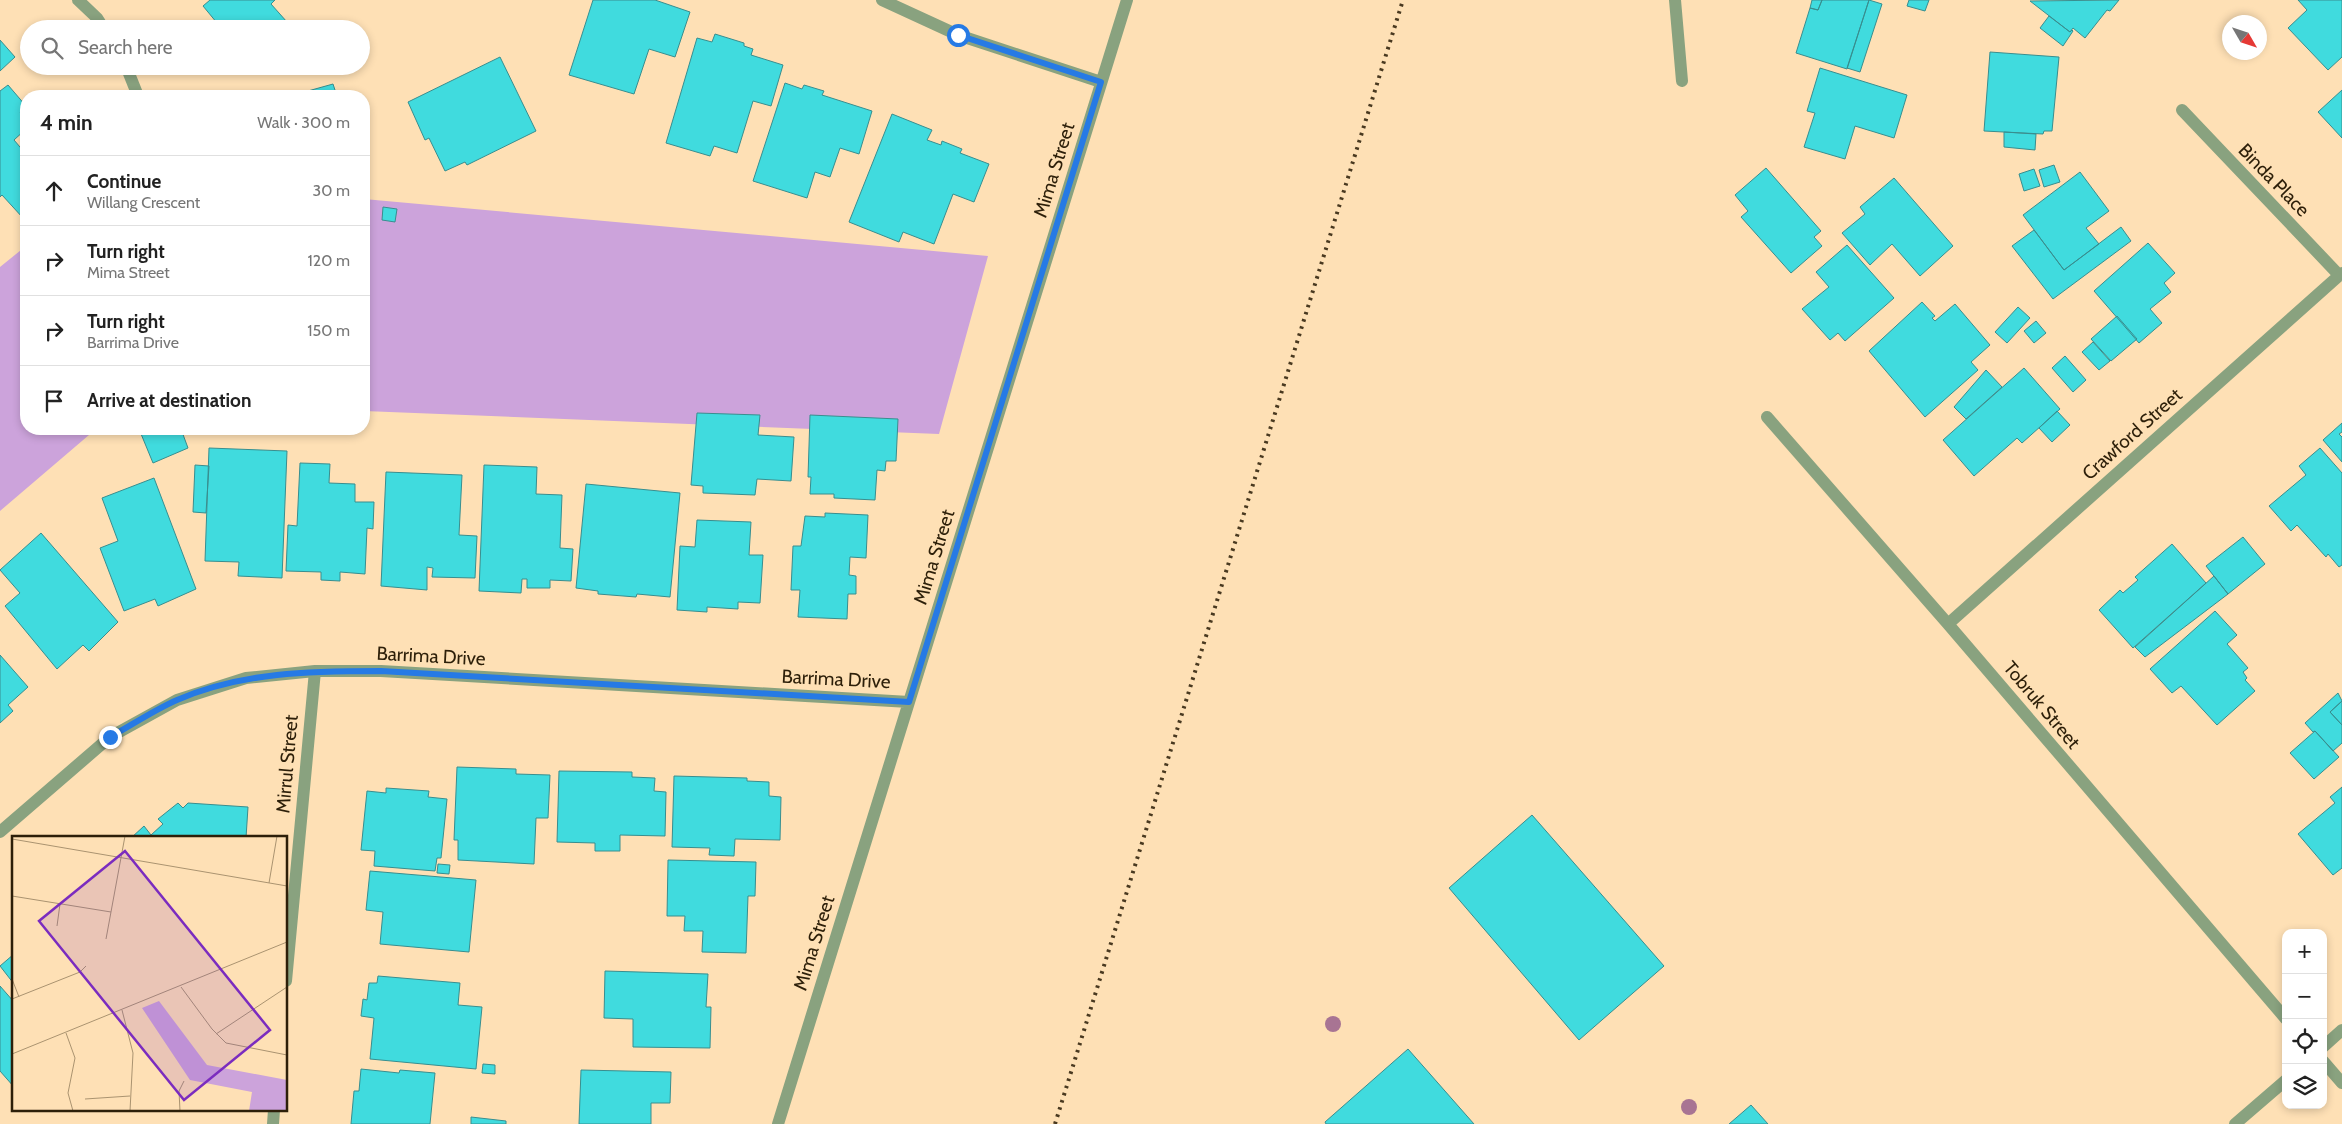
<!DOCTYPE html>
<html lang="en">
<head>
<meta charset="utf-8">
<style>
  :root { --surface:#fff; --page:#f2f2f2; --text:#222; --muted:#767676; --line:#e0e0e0 }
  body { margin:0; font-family:Cabin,sans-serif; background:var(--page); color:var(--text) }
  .controls { position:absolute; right:15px; bottom:15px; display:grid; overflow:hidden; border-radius:10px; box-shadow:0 2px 8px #0003 }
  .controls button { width:45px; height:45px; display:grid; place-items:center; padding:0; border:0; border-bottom:1px solid var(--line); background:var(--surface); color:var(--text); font:25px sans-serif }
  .compass { position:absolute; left:2222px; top:15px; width:45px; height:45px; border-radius:50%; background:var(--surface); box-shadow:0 2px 8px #0003; rotate:129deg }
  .stop { position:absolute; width:15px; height:15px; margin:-11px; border:4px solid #267ae5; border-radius:50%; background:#fff }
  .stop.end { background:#267ae5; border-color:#fff; box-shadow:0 1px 5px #0008 }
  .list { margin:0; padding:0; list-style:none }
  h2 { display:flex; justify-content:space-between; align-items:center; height:65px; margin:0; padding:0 20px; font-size:21px }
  h2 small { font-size:16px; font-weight:400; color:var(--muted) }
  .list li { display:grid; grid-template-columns:32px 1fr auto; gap:15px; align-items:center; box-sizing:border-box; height:70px; padding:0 20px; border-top:1px solid var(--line) }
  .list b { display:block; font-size:19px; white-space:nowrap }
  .list p { margin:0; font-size:16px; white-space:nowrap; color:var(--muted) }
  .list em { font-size:16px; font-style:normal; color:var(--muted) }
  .icon { flex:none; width:28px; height:28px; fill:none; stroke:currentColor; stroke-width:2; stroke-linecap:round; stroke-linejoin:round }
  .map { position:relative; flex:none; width:2342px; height:1124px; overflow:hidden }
  .search { position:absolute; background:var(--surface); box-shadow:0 2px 8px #0003; left:20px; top:20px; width:350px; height:55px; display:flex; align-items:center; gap:12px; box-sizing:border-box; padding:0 18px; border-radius:28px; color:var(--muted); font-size:19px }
  .panel { position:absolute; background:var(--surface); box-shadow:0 2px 8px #0003; left:20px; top:90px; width:350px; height:345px; border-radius:20px }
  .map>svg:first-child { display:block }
  .green { fill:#cca3db }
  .building { fill:#40dbde; stroke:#388e8f }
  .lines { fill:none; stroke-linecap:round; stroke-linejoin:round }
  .minor { stroke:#89a27f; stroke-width:12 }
  .rail { stroke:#493920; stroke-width:4; stroke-dasharray:2.5 5; stroke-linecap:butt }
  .tree { fill:#a87493 }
  .route { stroke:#267ae5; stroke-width:6 }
  .labels { text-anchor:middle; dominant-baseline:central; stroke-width:4; stroke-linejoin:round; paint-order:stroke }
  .street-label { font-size:19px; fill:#2d1f09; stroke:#fee0b5 }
  .inset-road { fill:none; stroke:#aa9370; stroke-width:1 }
  .view { fill:#7b2cbf; fill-opacity:0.15; stroke:#7b2cbf; stroke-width:2.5 }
  .inset-edge { fill:none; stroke:#2d1f09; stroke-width:2.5 }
</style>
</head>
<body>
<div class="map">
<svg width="2342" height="1124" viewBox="0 0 2342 1124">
  <rect width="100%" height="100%" fill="#fee0b5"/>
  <path class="green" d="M364,199L988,256L939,434L364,411Z
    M26,246V429H96L0,511V267Z"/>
  <path class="building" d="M210,0H275L271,4L287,22L279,29H222L203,6Z
    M593,0H655L690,12L675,57L649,49L634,94L569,75Z
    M1812,0H1822L1818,10L1810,8Z
    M1822,0H1869L1847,69L1796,53L1810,8L1818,10Z
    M1869,0L1882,4L1860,72L1847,68Z
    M1909,0H1929L1925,11L1907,6Z
    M2119,0L2110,11L2107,10L2085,38L2073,28L2070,32L2030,1Z
    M2298,0H2342V57L2328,70L2288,28L2307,10Z
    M2049,16L2070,32L2072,30L2073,31L2063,46L2040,28Z
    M715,34L744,43V46L753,49L751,55L783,65L771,106L753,101L737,153L714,146L710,156L666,143L697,38L712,42Z
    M0,40L15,57L0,71Z
    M1990,52L2059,57L2052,131H2044L2043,134L1984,131Z
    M500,57L536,131L467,165L465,162L445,171L429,138L425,140L408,102Z
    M1820,68L1907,95L1894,138L1855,126L1845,159L1804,147L1815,113L1807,111Z
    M785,83L802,89L804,85L824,91L822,95L872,111L859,154L840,148L830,177L815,172L807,198L753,181Z
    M333,84L337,96H290Z
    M8,85L26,106L20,112L26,120V129L14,140L26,154V215L23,218L2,195L0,197V91Z
    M2342,90V138L2318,112Z
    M892,114L932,130L927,140L941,145L942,141L962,149L960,153L989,164L974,202L953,194L934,244L903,232L899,242L849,222Z
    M2004,132L2036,134L2035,150L2004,147Z
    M2054,165L2060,182L2044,187L2039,170Z
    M1766,168L1821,231L1814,237L1822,246L1791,273L1741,217L1748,211L1735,195Z
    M2034,169L2040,186L2024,191L2019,174Z
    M2080,172L2109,211L2086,228L2099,244L2064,270L2023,215Z
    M1894,178L1953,246L1920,276L1892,244L1870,265L1842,233L1865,214L1860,207Z
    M364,199H369L368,218H364Z
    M383,207L397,209L395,222L382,220Z
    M2121,227L2131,241L2053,299L2012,246L2034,230L2064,270Z
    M2148,243L2175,273L2164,283L2171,292L2150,309L2162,323L2139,343L2094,291Z
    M1847,245L1894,298L1845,341L1838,333L1830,340L1802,309L1829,287L1816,272Z
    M1922,302L1935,316L1932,318L1935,321L1955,304L1990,345L1971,362L1978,370L1925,417L1869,351Z
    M2018,307L2030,318L2007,343L1995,332Z
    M2117,316L2137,339L2111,361L2091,339Z
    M2036,321L2046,333L2034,343L2024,331Z
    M2093,342L2110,361L2099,370L2082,352Z
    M2065,356L2086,380L2073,392L2052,368Z
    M2024,368L2060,409L2022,443L2017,438L1974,476L1943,440Z
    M1986,370L2002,387L1966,419L1954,407Z
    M2057,411L2070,425L2052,442L2039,428Z
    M697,413L760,415L758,435L794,437L791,481L757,479L755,495L703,493V486L691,485Z
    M810,415L898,419L896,461H886L885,471L877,470L875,500L834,498V494H810L811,477H808Z
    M2342,423V432L2339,434L2342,437V462L2323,440Z
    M139,429H181L188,448L153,463Z
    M209,448L287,451L282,578L238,576L239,562L205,561Z
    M2320,448L2342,473V565L2339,567L2328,554L2326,557L2297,525L2291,531L2269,506L2306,475L2299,466Z
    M300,463L330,464L329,483L355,484V502H374L373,529L367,528L365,574L340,572V581L321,580V572L286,571L288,525L297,526Z
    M195,465L209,466L206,513L193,512Z
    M484,465L537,467L536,494L562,495L560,548L573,549L571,581L550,580V588H527V579H522L521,593L479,591Z
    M386,472L462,475L459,535L477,536L475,578L432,577L433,568L427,567V590L381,586Z
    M154,478L196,589L158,606L155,599L124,611L100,548L118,541L102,498Z
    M586,484L680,493L670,597L637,594L636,597L598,594V591L576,588Z
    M825,513L868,515L866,558L850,557L849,575L856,576V594H848L847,619L798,617L800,590H791L793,546H801L805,516L825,517Z
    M697,520L751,522L749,555H763L760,603L738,602V609L707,607V612L677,610L680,546L695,547Z
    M41,533L118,622L89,651L83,645L57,669L5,606L20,593L0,570Z
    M2243,537L2265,564L2228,594L2206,566Z
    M2172,544L2206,583L2133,648L2099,610L2120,590L2123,593L2138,580L2135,577Z
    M2214,576L2228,594L2145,657L2135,647Z
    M2215,611L2237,635L2227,644L2248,668L2243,672L2247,678L2245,680L2255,691L2217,725L2181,686L2172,693L2150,669Z
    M0,655L28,687L8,705L13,711L0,723Z
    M2338,693L2342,701L2330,712L2342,725V743L2333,751L2315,731L2313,732L2305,723Z
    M2342,701V725L2330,712Z
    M2315,731L2339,757L2314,779L2290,753Z
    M457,767L516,769V774L550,775L548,818H536L534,864L458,860V840H454Z
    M559,771L632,772V777L655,778L654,791L666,792L665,836L620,835V851H595V843L557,842Z
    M674,776L747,778V781L769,782V796L781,797L780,840L735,839L734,856L709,855L710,848L672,847Z
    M2342,787V868L2333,875L2298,834L2335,803L2330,797Z
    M386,788L429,791L428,797L447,799L441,858H437L435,871L374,866L375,851L361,850L367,791L386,793Z
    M178,803L183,808L188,803L248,807L246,838H131L144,826L151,835L163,824L158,819Z
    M1532,815L1664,966L1579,1040L1449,888Z
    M668,860L756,862L755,896H748L746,953L702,952L703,931H684L685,916H667Z
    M438,864L450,865L449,874L437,873Z
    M370,871L476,880L469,952L380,944L383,912L366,910Z
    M14,954V984L0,966Z
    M605,971L708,974L706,1007H711L710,1048L633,1047V1019L604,1018Z
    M378,976L460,983L458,1005L482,1007L476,1069L370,1059L374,1018L361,1016L363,999L367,1000L369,983H377Z
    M0,986L14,1002V1087L0,1071Z
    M1408,1049L1474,1124H1326L1325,1122Z
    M483,1064L495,1065V1074L482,1073Z
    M361,1069L399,1073L400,1070L435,1073L430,1124H351L354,1091H359Z
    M581,1070L671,1072L670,1103H651V1124H579Z
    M1751,1105L1768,1124H1729Z
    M471,1117L506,1121V1124H471Z"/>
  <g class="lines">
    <path class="minor" d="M78,0L97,18L104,29
      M882,0L958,35L1101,82
      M1675,0L1682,81
      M126,66L138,96
      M2182,110L2339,275
      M1767,417L1948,624L2286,1019
      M1948,624L2342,273
      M0,832L110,737L177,700L246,678L315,671H381L909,702
      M286,981L315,671
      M2323,1047L2342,1030
      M2323,1061L2342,1083
      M273,1124L274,1110
      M778,1124L1127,0
      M2235,1124L2286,1080"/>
    <path class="rail" d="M1055,1124L1403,0"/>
  </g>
  <g class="tree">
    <circle cx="1333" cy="1024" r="8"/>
    <circle cx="1689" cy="1107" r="8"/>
  </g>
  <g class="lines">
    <path class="route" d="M110,737C132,725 154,710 177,700C242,672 311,671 381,671L909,702L1101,82L958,35"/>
  </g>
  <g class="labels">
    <g class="street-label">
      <text transform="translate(1054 170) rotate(-73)">Mima Street</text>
      <text transform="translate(2274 180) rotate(46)">Binda Place</text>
      <text transform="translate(2132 434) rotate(-42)">Crawford Street</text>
      <text transform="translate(934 557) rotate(-73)">Mima Street</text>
      <text transform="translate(431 656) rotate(3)">Barrima Drive</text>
      <text transform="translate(836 679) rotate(3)">Barrima Drive</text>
      <text transform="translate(2042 705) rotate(50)">Tobruk Street</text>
      <text transform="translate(287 764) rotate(-85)">Mirrul Street</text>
      <text transform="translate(814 943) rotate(-73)">Mima Street</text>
    </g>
  </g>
  <g transform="translate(12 836)">
    <rect width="275" height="275" fill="#fee0b5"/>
    <path d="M147,165L195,229L275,244V275H237L240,256L178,244L130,172Z" fill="#cca3db"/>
    <path class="inset-road" d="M0,3L275,50M257,47L265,0M0,60L99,76M45,90L48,68M94,103L113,0M0,143L7,161M169,151L200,193L214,207L275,219M0,163L68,136L74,130M110,174L121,217L118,275M54,197L63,222L56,257L61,275M204,198L275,151M0,218L275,106M73,263L118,260M168,275L167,255L172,245"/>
    <path class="view" d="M113,15L258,194L172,264L27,85Z"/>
    <rect width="275" height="275" class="inset-edge"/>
  </g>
</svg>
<div class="controls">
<button>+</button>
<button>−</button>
<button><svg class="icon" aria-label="locate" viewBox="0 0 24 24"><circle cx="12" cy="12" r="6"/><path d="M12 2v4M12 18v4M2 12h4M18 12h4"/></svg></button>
<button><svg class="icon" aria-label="layers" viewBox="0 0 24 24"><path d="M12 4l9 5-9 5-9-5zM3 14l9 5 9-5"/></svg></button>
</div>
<svg class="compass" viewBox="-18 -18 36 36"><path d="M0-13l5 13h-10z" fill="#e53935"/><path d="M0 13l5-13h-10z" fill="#767676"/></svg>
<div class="stop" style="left:958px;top:35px"></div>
<div class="stop end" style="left:110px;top:737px"></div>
<div class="search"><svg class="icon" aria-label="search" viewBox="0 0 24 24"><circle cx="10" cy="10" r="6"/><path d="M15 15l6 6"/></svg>Search here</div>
<section class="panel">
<h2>4 min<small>Walk · 300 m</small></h2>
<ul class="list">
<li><svg class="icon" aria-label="ahead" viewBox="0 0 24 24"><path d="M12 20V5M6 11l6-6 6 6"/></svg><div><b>Continue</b><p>Willang Crescent</p></div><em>30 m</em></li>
<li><svg class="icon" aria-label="right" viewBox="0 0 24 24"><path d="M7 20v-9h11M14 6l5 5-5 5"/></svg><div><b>Turn right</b><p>Mima Street</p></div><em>120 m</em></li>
<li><svg class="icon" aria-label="right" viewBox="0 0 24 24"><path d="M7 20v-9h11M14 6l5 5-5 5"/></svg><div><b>Turn right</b><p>Barrima Drive</p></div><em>150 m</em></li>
<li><svg class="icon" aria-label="arrive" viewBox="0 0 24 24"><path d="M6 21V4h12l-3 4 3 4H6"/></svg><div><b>Arrive at destination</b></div></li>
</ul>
</section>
</div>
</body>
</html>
